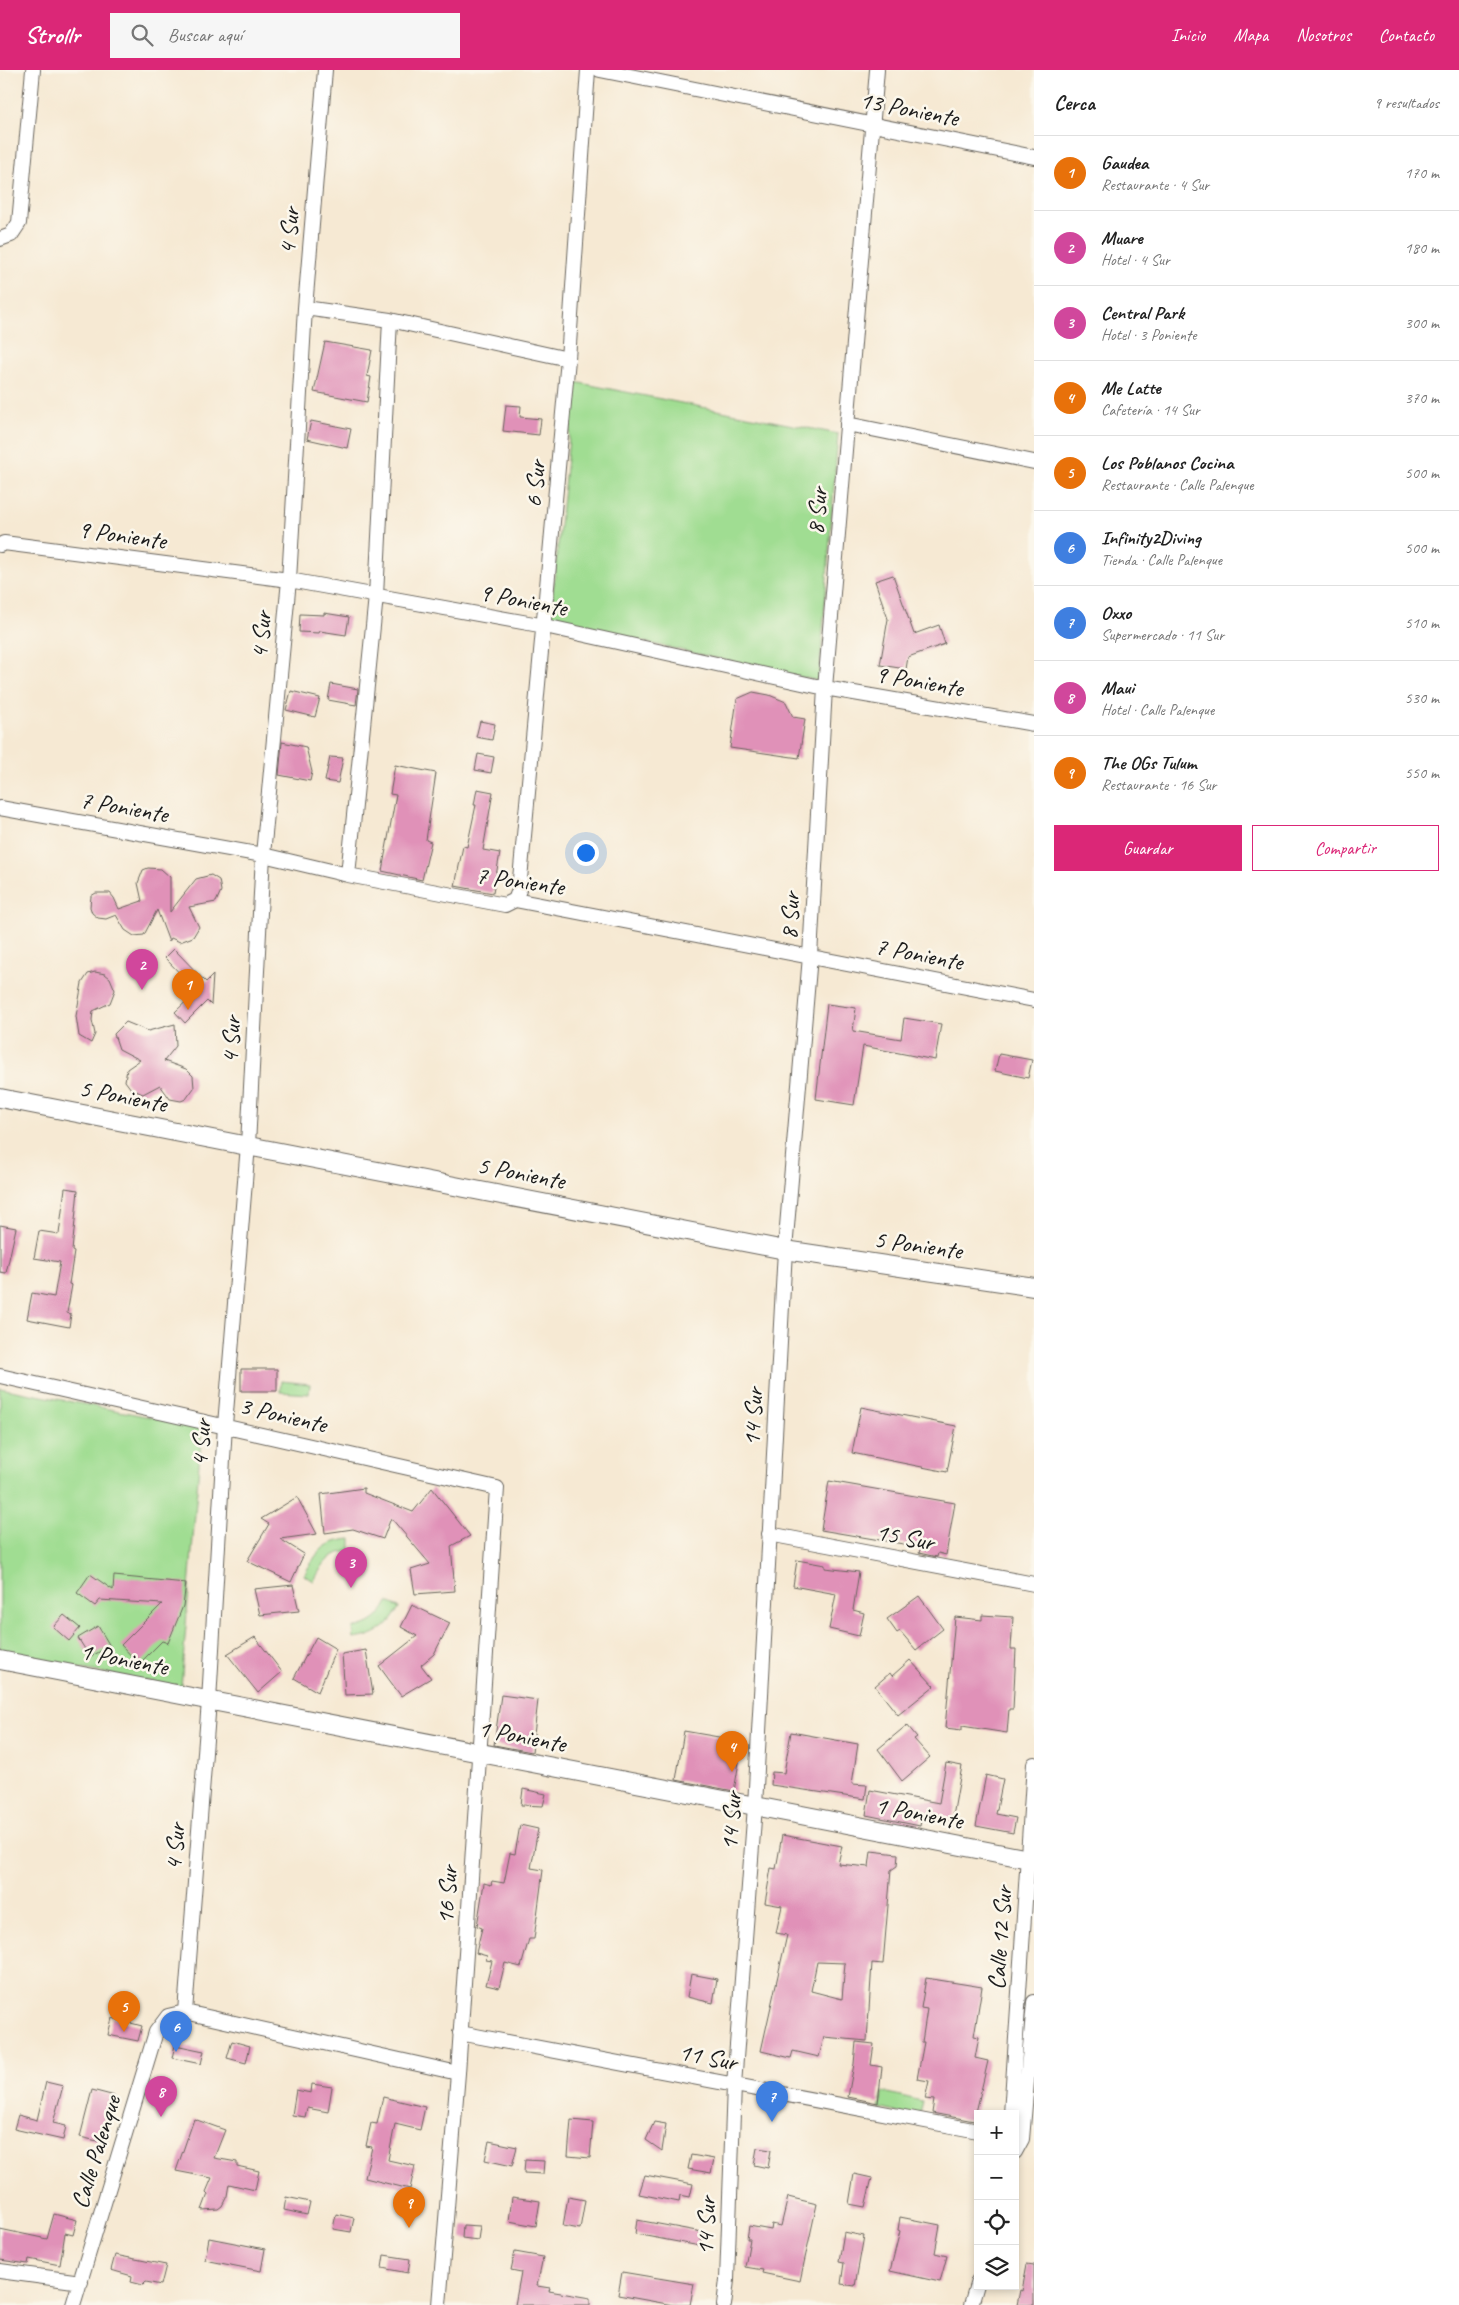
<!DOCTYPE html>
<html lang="es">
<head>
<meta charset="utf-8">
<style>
  :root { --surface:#fff; --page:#f6f6f6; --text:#222; --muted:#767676; --line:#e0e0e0; --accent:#db2777 }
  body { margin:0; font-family:Caveat,sans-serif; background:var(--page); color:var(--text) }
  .controls { position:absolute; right:15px; bottom:15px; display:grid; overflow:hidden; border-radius:0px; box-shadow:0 2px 8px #0003 }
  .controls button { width:45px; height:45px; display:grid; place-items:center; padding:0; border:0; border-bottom:1px solid var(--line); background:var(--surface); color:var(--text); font:25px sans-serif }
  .you { position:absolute; left:585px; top:782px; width:18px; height:18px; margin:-12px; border:4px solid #fff; border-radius:50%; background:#1a73e8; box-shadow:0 0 0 8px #1a73e833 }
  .badge { display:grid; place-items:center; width:32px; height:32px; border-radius:50%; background:var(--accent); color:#fff; font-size:16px; font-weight:700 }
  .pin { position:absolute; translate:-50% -41px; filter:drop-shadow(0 1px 2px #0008) }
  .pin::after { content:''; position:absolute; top:26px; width:18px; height:15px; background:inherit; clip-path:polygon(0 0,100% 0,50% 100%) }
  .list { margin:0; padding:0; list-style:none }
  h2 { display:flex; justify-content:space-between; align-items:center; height:65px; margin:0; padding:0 20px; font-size:21px }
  h2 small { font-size:16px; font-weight:400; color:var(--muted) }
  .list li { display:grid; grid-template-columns:32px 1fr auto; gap:15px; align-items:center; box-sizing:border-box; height:75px; padding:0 20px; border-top:1px solid var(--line) }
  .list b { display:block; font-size:19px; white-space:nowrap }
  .list p { margin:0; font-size:16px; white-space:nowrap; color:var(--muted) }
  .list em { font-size:16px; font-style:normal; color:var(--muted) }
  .actions { display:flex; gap:10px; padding:15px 20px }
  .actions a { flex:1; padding:11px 0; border:1px solid var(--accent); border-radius:0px; text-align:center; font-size:18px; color:var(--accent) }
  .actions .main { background:var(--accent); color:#fff }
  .icon { flex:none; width:28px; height:28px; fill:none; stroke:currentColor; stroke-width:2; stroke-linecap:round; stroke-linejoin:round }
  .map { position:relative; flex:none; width:1034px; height:2235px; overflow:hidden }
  header { display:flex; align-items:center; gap:30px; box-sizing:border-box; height:70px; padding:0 25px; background:var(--accent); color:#fff }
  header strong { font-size:24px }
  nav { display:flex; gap:28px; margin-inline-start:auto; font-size:18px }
  .search { width:350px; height:45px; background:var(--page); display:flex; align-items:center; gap:12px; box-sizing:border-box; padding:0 18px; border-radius:0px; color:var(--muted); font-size:19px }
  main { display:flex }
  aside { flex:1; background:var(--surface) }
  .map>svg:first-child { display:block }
  .green { fill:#a0dd92; stroke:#5e7c57 }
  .building { fill:#e091b8; fill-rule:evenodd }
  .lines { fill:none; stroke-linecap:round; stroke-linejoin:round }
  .minor-casing { stroke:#68645c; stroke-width:16 }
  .tertiary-casing { stroke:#68645c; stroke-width:20 }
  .minor { stroke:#fff; stroke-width:14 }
  .tertiary { stroke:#fff; stroke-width:18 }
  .labels { text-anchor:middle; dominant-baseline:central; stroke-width:5; stroke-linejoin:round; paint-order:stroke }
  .street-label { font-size:25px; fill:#1c1c1c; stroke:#fbf7ec }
</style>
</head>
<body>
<header>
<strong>Strollr</strong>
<div class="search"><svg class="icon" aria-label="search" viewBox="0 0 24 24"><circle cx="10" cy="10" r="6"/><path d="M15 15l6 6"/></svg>Buscar aquí</div>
<nav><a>Inicio</a><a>Mapa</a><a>Nosotros</a><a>Contacto</a></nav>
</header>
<main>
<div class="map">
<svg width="1034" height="2235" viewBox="0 0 1034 2235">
  <rect width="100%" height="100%" fill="#fbf7ec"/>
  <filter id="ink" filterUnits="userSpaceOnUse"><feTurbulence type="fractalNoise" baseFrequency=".02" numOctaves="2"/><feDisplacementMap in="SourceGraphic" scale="10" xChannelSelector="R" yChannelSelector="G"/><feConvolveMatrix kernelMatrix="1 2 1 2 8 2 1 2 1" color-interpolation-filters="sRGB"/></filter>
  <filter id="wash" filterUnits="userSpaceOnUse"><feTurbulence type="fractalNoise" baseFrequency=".0096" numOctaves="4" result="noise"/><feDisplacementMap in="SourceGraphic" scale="20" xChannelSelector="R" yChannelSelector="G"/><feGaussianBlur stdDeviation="1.12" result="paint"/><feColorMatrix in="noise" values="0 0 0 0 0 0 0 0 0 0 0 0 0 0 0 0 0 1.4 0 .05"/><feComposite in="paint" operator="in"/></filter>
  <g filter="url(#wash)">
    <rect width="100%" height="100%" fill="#f6e9d3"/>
    <path class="green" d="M575,312L838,364L819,611L550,551Z
      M281,1311L310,1314L309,1324L280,1322Z
      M0,1318L202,1357L181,1617L0,1584Z
      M351,1469V1481C329,1483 324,1492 314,1511L304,1505C318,1481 322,1472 351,1469Z
      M388,1532L399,1537C390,1557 376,1566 354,1569L353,1558C370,1555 380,1548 388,1532Z
      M883,2022L922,2031L918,2048L879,2038Z"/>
    <g id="blocks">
      <path class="building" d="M325,272L372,280L367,306L371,307L367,332L314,322Z
        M506,335L521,336L520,347L541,349L539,365L503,361Z
        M311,351L351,359L347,378L307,369Z
        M893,505L914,564L939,555L945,574L908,587L906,599L880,595L888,549L875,511Z
        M324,543L349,547L346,565L320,561L319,563L299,562L300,544L324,545Z
        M331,614L358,619L356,635L328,630Z
        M291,621L320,628L315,647L286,640Z
        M753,622L769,625L786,632L793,647L805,649L799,688L730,678L737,629Z
        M480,651L495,654L492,670L476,667Z
        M282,672L306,677L312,702L310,711L279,705Z
        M478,684L494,687L491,703L475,700Z
        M330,687L343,688L338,713L325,711Z
        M395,695L436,703L426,770L431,772L422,810L382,801L396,725L390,724Z
        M477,719L493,722L483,780L500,783L493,823L455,816L463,776L467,777L476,735H474Z
        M148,798L161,799L170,807V842L196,809L211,805L219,810L221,821L216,832L189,837L199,857L193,867L180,872L171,868L169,872L157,840L144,865L134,866L125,860L116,845L106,849L98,848L92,843L90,837L91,826L96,823H110L114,828L119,839L142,831L138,813L143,800Z
        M174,879L206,912L213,905L211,935L207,931L185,953L175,942L197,921L165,888Z
        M95,902L105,904L110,908L115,920L110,933L93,941L92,950L95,964L91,973L79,966L76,946L82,913L88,904Z
        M827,934L856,938L853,961L901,969L904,948L941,954L935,990L863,976L854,1035L816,1029Z
        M126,952L148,961L175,954L176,976L164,991L186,999L193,1006L194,1018L186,1029L181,1031L170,1029L160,1015L143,1024L131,1019L125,1011L127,999L140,990L119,979L114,964Z
        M999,984L1032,990L1028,1008L995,1001Z
        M65,1118L78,1120L72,1181L74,1182L69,1214L72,1215L67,1243L71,1244L69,1257L27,1249L32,1223L54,1227L60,1192L34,1188L39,1161L59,1164Z
        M0,1155L16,1158L6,1203L0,1202Z
        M241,1299H277V1321H241Z
        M861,1337L956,1356L947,1402L852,1383Z
        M829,1411L955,1433L946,1485L938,1483L937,1487L919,1483L921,1477L821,1460Z
        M364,1418V1423L413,1442L432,1418L470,1466L451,1476L455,1521L415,1524L411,1500L430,1494L391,1448L383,1469L353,1459L325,1463L321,1424Z
        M297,1427L317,1464L280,1469L304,1484L291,1512L247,1491L269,1454L261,1449Z
        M797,1490L825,1495V1498L859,1502L853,1540L864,1543L859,1566L829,1559L836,1524L793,1516Z
        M90,1504L113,1520L114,1506L186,1513L183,1536L168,1573L162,1571L139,1594L121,1575L162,1534L100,1530L95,1536L77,1523Z
        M293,1515L299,1541L260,1545L254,1519Z
        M919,1526L943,1559L916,1580L900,1561L897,1563L887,1549Z
        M412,1535L450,1553L434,1584L421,1595L431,1608L401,1626L379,1596L417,1566L401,1557Z
        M64,1545L80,1558L69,1571L53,1557Z
        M982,1545L1013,1547L1011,1579H1016L1015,1600L1013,1639H1009L1007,1663L962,1656V1660L945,1658L955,1547L982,1550Z
        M98,1556L110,1576L90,1587L78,1568Z
        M255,1567L282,1602L258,1623L227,1584Z
        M316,1567L336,1579L318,1622L294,1608Z
        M366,1580L373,1624L345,1625L342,1584Z
        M910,1590L934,1616L898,1645L875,1616L890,1603L892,1606Z
        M501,1625L538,1630L532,1682L494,1675Z
        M907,1655L917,1667L914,1669L930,1687L902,1711L878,1679Z
        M684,1661L736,1670L732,1691L739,1692L734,1721L676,1710Z
        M791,1662L858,1674L852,1714L867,1715L865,1729L771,1715L772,1702L784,1703Z
        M946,1693L962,1696L952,1752L922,1746L920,1756L866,1745L870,1720L939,1733Z
        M986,1705L1003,1709L996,1744L1016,1748L1013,1763L976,1756Z
        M523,1719L546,1724L543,1736L521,1735Z
        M520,1755L538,1759L531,1798L543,1800L534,1869H529L521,1897L505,1893L499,1918L486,1915L492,1891L486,1890L487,1886L476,1883L482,1858L477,1856L484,1813L491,1815L492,1811L504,1813L510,1783L515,1784Z
        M782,1765L842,1776L838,1794L869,1797L871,1781L898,1784L897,1796L891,1800L883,1894L872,1893L867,1971L824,1967L819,1987L793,1981L791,1988L761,1981L787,1865L776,1863L782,1836L765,1833L771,1798L776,1799ZM817,1892L845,1893L842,1929L811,1921Z
        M691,1904L717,1909L713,1933L687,1927Z
        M926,1908L982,1917L974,1966L979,1967L975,1988L988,1991L974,2051L932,2043L934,2030L925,2029L929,2011L917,2009L924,1972H922L927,1939L921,1938Z
        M112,1948L142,1956L138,1971L108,1965Z
        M232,1971L250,1976L246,1993L227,1988Z
        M856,1972L874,1974L871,1995L882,1997L878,2033L848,2027L854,1994Z
        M175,1975L204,1981L201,1994L172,1988Z
        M46,2012L63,2016L53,2053L66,2056L63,2070L14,2059L18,2045L37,2050Z
        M312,2014L332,2017L328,2042L307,2038L305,2047L292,2045L296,2020L311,2023Z
        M92,2020L115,2026L106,2059L109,2060L106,2073L80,2067Z
        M383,2027L425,2037L420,2060L395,2054L388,2090L415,2096L410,2119L365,2108L372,2077L366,2076L371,2053L377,2054Z
        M194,2049L225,2060L214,2088L237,2092V2096L259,2101L255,2120L229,2114L227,2126L222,2136L218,2139L202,2140L208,2124L206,2122L212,2108L176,2101Z
        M571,2050L593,2052L590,2088L568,2086Z
        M654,2052L666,2054L662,2081L646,2070Z
        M489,2071L517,2077L512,2096L485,2090Z
        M757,2078L771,2080L768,2098L754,2095Z
        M691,2085L714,2089L711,2103L688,2099Z
        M525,2090L544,2091L543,2104L524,2103Z
        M854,2104L872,2108L865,2137L849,2134Z
        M645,2105L693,2114L690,2127L680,2125L679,2132L639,2124Z
        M286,2127L310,2132L307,2145L284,2140Z
        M512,2127L540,2131L536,2156L509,2151Z
        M568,2127L585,2130L580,2159L563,2156Z
        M788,2127L817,2134L800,2211L762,2203L763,2200L745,2197L750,2169H747L749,2156L771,2160L772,2154L781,2156Z
        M54,2144L77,2150L73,2165L65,2163L60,2195L29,2189L28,2194L0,2190V2159L47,2169Z
        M336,2144L354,2148L351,2162L333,2159Z
        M900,2147L940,2155L935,2183L947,2186L940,2212L890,2201L900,2161L898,2160Z
        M637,2150L702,2162L700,2176L635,2164Z
        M463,2155L480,2156L478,2170L462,2168Z
        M844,2162L864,2166L855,2216L841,2214L844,2193L839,2192Z
        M209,2168L265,2179L261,2201L205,2190Z
        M515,2182L543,2187L537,2216L550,2218L549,2221L590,2228V2235H515L521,2202L511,2200Z
        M115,2185L166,2195L161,2215L146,2212L143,2215L131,2212L132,2206L111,2200Z
        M384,2185L410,2189L408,2203L382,2198Z
        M1027,2194L1034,2195V2235H1017L1020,2220L1022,2221Z
        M622,2202L694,2214L690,2235H673L618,2225Z"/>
    </g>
  </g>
  <g filter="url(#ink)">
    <use href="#blocks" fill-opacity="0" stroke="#68645c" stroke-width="1"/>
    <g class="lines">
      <defs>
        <path id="minor" d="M600,0L1034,87
          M0,169L11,165L19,153L33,0
          M305,238L390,250L568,289
          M847,354L1034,392
          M0,475L4,473L289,510L545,556L825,618L1034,654
          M0,738L263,785L348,805L505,835L515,830L1034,930
          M348,805L376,526L390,250
          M515,830L519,820L568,289L588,0
          M0,1306L497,1418L458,2003L439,2235
          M769,1464L1034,1514
          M185,1942L209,1631L225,1355L248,1075L263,785L289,510L305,238L325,0
          M460,1963L978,2061
          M1011,2044L1034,1694
          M1015,2082L1022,2069L1034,1932
          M0,2201L81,2212
          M73,2235L156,1962L168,1946L185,1942L458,2003
          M724,2235L727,2210L734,2015L755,1736L785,1180L810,886L825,618L877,0
          M971,2235L978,2211"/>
        <path id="tertiary" d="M0,1028L785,1180L1034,1217
          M0,1590L1034,1790"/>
      </defs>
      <use href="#minor" class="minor-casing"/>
      <use href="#tertiary" class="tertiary-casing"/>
      <use href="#minor" class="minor"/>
      <use href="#tertiary" class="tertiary"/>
    </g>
  </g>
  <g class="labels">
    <g class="street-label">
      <text transform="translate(909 39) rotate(11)">13 Poniente</text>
      <text transform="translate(289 161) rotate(-85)">4 Sur</text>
      <text transform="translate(535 414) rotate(-85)">6 Sur</text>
      <text transform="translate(817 441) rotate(-85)">8 Sur</text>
      <text transform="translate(122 465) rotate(8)">9 Poniente</text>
      <text transform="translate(523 530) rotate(11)">9 Poniente</text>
      <text transform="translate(261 565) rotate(-85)">4 Sur</text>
      <text transform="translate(919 611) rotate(10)">9 Poniente</text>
      <text transform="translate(124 737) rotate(10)">7 Poniente</text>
      <text transform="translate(520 811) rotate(8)">7 Poniente</text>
      <text transform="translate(790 846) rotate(-87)">8 Sur</text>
      <text transform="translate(919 884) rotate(11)">7 Poniente</text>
      <text transform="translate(231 970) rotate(-87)">4 Sur</text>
      <text transform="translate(123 1026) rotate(11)">5 Poniente</text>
      <text transform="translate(521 1103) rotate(11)">5 Poniente</text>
      <text transform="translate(918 1175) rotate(8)">5 Poniente</text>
      <text transform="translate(283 1345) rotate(13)">3 Poniente</text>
      <text transform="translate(753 1347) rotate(-87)">14 Sur</text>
      <text transform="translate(201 1373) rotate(-86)">4 Sur</text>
      <text transform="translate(905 1467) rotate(11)">15 Sur</text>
      <text transform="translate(124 1589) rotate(11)">1 Poniente</text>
      <text transform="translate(522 1666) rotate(11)">1 Poniente</text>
      <text transform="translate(919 1743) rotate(11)">1 Poniente</text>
      <text transform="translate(731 1751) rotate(-86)">14 Sur</text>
      <text transform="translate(175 1777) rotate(-86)">4 Sur</text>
      <text transform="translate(447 1825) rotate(-86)">16 Sur</text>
      <text transform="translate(1000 1868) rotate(-86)">Calle 12 Sur</text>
      <text transform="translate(708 1987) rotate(11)">11 Sur</text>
      <text transform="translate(96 2082) rotate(-73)">Calle Palenque</text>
      <text transform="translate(706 2156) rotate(-88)">14 Sur</text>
    </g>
  </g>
</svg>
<div class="controls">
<button>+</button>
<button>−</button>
<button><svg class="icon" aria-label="locate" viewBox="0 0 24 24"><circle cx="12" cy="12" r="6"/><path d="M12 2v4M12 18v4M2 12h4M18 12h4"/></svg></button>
<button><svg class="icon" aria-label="layers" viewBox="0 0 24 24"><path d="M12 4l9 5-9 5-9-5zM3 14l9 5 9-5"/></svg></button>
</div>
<div class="you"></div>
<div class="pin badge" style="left:188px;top:940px;background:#e8710a">1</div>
<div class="pin badge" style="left:142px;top:920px;background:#d1479c">2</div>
<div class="pin badge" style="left:351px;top:1518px;background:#d1479c">3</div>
<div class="pin badge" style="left:732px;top:1702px;background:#e8710a">4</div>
<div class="pin badge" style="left:124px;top:1962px;background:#e8710a">5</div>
<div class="pin badge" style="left:176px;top:1982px;background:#3f7fe0">6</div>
<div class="pin badge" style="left:772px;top:2052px;background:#3f7fe0">7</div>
<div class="pin badge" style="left:161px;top:2047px;background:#d1479c">8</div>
<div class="pin badge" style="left:409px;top:2158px;background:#e8710a">9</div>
</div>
<aside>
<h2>Cerca<small>9 resultados</small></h2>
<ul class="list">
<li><span class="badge" style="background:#e8710a">1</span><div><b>Gaudea</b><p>Restaurante · 4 Sur</p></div><em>170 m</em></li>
<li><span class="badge" style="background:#d1479c">2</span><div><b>Muare</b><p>Hotel · 4 Sur</p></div><em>180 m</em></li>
<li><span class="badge" style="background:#d1479c">3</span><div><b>Central Park</b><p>Hotel · 3 Poniente</p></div><em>300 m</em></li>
<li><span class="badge" style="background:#e8710a">4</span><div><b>Me Latte</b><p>Cafetería · 14 Sur</p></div><em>370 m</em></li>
<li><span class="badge" style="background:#e8710a">5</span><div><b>Los Poblanos Cocina</b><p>Restaurante · Calle Palenque</p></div><em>500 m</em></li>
<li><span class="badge" style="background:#3f7fe0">6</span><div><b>Infinity2Diving</b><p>Tienda · Calle Palenque</p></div><em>500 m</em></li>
<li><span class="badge" style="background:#3f7fe0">7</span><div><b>Oxxo</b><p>Supermercado · 11 Sur</p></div><em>510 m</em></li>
<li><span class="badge" style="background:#d1479c">8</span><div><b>Maui</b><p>Hotel · Calle Palenque</p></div><em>530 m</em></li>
<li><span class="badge" style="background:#e8710a">9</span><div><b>The OGs Tulum</b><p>Restaurante · 16 Sur</p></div><em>550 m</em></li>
</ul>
<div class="actions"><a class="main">Guardar</a><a>Compartir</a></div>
</aside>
</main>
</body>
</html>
